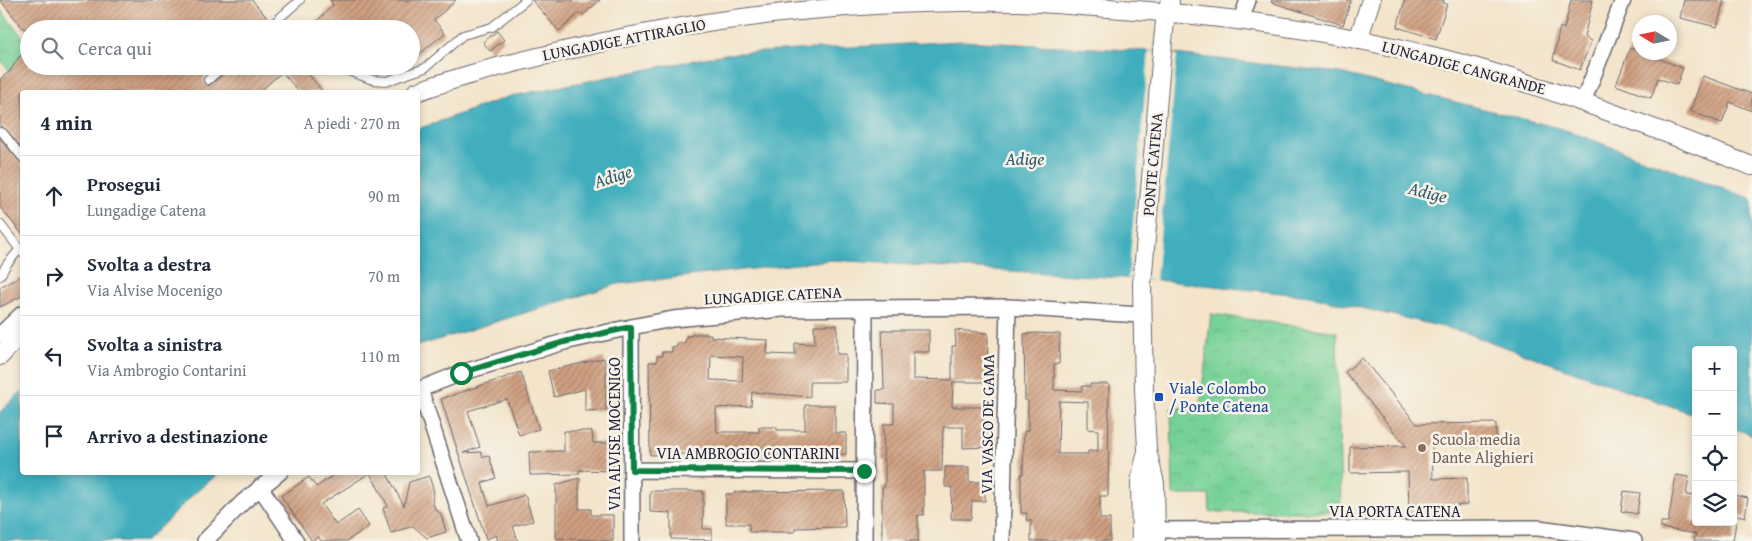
<!DOCTYPE html>
<html lang="it">
<head>
<meta charset="utf-8">
<style>
  :root { --surface:#fff; --page:#f6f6f7; --text:#1f2937; --muted:#747a83; --line:#e0e1e3 }
  body { margin:0; font-family:"Gentium Book Plus",serif; background:var(--page); color:var(--text) }
  .controls { position:absolute; right:15px; bottom:15px; display:grid; overflow:hidden; border-radius:5px; box-shadow:0 2px 8px #0003 }
  .controls button { width:45px; height:45px; display:grid; place-items:center; padding:0; border:0; border-bottom:1px solid var(--line); background:var(--surface); color:var(--text); font:25px sans-serif }
  .compass { position:absolute; left:1632px; top:15px; width:45px; height:45px; border-radius:50%; background:var(--surface); box-shadow:0 2px 8px #0003; rotate:280deg }
  .stop { position:absolute; width:15px; height:15px; margin:-11px; border:4px solid #0b8043; border-radius:50%; background:#fff }
  .stop.end { background:#0b8043; border-color:#fff; box-shadow:0 1px 5px #0008 }
  .list { margin:0; padding:0; list-style:none }
  h2 { display:flex; justify-content:space-between; align-items:center; height:65px; margin:0; padding:0 20px; font-size:21px }
  h2 small { font-size:16px; font-weight:400; color:var(--muted) }
  .list li { display:grid; grid-template-columns:32px 1fr auto; gap:15px; align-items:center; box-sizing:border-box; height:80px; padding:0 20px; border-top:1px solid var(--line) }
  .list b { display:block; font-size:19px; white-space:nowrap }
  .list p { margin:0; font-size:16px; white-space:nowrap; color:var(--muted) }
  .list em { font-size:16px; font-style:normal; color:var(--muted) }
  .icon { flex:none; width:28px; height:28px; fill:none; stroke:currentColor; stroke-width:2; stroke-linecap:round; stroke-linejoin:round }
  .map { position:relative; flex:none; width:1752px; height:541px; overflow:hidden }
  .search { position:absolute; background:var(--surface); box-shadow:0 2px 8px #0003; left:20px; top:20px; width:400px; height:55px; display:flex; align-items:center; gap:12px; box-sizing:border-box; padding:0 18px; border-radius:28px; color:var(--muted); font-size:19px }
  .panel { position:absolute; background:var(--surface); box-shadow:0 2px 8px #0003; left:20px; top:90px; width:400px; height:385px; border-radius:5px }
  .map>svg:first-child { display:block }
  .park { fill:url(#park-crowns); stroke:#4c7a6a }
  .water { fill:#40aebd; stroke:#31687c }
  .pier { fill:#f3e4ca }
  .building { fill:url(#building-hatch); fill-rule:evenodd }
  .lines { fill:none; stroke-linecap:round; stroke-linejoin:round }
  .service-casing { stroke:#6b666d; stroke-width:10 }
  .minor-casing { stroke:#6b666d; stroke-width:18 }
  .tertiary-casing { stroke:#6b666d; stroke-width:20 }
  .service { stroke:#fff; stroke-width:8 }
  .minor { stroke:#fff; stroke-width:15 }
  .tertiary { stroke:#fff; stroke-width:18 }
  .route { stroke:#0b8043; stroke-width:6 }
  .transit-dot { fill:#1a4fb4; stroke:#f7f3e8; stroke-width:2 }
  .education-dot { fill:#8d6e63; stroke:#f7f3e8; stroke-width:2 }
  .labels { text-anchor:middle; dominant-baseline:central; stroke-width:5; stroke-linejoin:round; paint-order:stroke }
  .street-label { font-size:16px; fill:#22223b; stroke:#f7f3e8 }
  .transit-label { font-size:16px; fill:#164399; stroke:#f7f3e8; text-anchor:start }
  .education-label { font-size:16px; fill:#785e54; stroke:#f7f3e8; text-anchor:start }
  .water-label { font-size:18px; font-style:italic; fill:#2e5a6f; stroke:#f7f3e8 }
</style>
</head>
<body>
<div class="map">
<svg width="1752" height="541" viewBox="0 0 1752 541">
  <defs>
    <pattern id="park-crowns" width="20" height="18" patternUnits="userSpaceOnUse" patternTransform="scale(1.25)"><rect width="20" height="18" fill="#76d198"/><path d="M2 6a3 3 0 1 1 6 0M12 15a3 3 0 1 1 6 0" fill="none" stroke="#66b384"/></pattern>
    <pattern id="building-hatch" width="6" height="6" patternUnits="userSpaceOnUse" patternTransform="scale(1.25)"><rect width="6" height="6" fill="#d0a081"/><path d="M-1 1l2-2M0 6l6-6M5 7l2-2" fill="none" stroke="#a8826b"/></pattern>
  </defs>
  <rect width="100%" height="100%" fill="#f7f3e8"/>
  <filter id="ink" filterUnits="userSpaceOnUse"><feTurbulence type="fractalNoise" baseFrequency=".02" numOctaves="2"/><feDisplacementMap in="SourceGraphic" scale="10" xChannelSelector="R" yChannelSelector="G"/><feConvolveMatrix kernelMatrix="1 2 1 2 8 2 1 2 1" color-interpolation-filters="sRGB"/></filter>
  <filter id="wash" filterUnits="userSpaceOnUse"><feTurbulence type="fractalNoise" baseFrequency=".0096" numOctaves="4" result="noise"/><feDisplacementMap in="SourceGraphic" scale="20" xChannelSelector="R" yChannelSelector="G"/><feGaussianBlur stdDeviation="1.12" result="paint"/><feColorMatrix in="noise" values="0 0 0 0 0 0 0 0 0 0 0 0 0 0 0 0 0 1.4 0 .05"/><feComposite in="paint" operator="in"/></filter>
  <g filter="url(#wash)">
    <rect width="100%" height="100%" fill="#f3e4ca"/>
    <path class="park" d="M0,9L29,45V50L19,57L10,71L0,60Z
      M1211,314L1337,332L1341,512H1210L1209,495H1173L1171,408L1200,407Z"/>
    <path class="water" d="M962,41L1149,51L1340,73L1563,129L1752,199V435L1733,428V350H1696V415L1460,331L1310,296L1156,280L832,260L618,284L418,346V129L507,97L725,54Z
      M22,391V472L219,473L195,493L146,541H0V412Z"/>
    <path class="pier" d="M1149,51L1177,55L1156,280L1128,278Z"/>
    <g id="blocks">
      <path class="building" d="M0,0H252L269,20L261,29H24Z
        M330,0H456L434,20L445,33L411,61V29H309L333,5Z
        M532,0H600L583,15L580,13L559,31Z
        M1272,0H1351L1343,25L1271,2Z
        M1405,0H1444L1443,3L1447,4L1436,39L1397,27Z
        M1571,0H1593L1584,37L1591,41L1580,70L1553,60L1560,27L1564,29Z
        M1684,0H1724L1717,27L1680,18Z
        M497,31L504,40L490,51L483,42Z
        M1630,48L1683,68L1677,85L1658,78L1651,98L1616,85Z
        M29,50V66H215L203,79L204,83L209,86L228,70L229,66H302L323,92H299L282,72L259,92H22V149L7,130L0,126V79L10,71L19,57Z
        M1703,76L1752,94V111L1730,102L1722,123L1690,111Z
        M0,138L18,160L22,163V234L0,207Z
        M22,276V296L0,307V287Z
        M814,325H837V354H846V382H810V397L752,392L751,406L716,408L717,432H759V427H777V430H805V405H835V433H846V454L727,455V453L650,455L649,362H657V356H662V352H672V347H677V343H685L686,336H692V334H711V337L768,340L767,354L795,355V343L815,344ZM711,355L743,357L742,381L710,380Z
        M882,330H929V352H913V379L952,380V346H956L955,330L988,333L987,382H953L952,407H984L983,421H986V447L963,448V427H943L942,471H924V515H918V541H882V487H885V461H883L884,424H894V404L877,403V390H884Z
        M1035,333L1060,334L1059,364H1054V390L1082,391V386H1091L1090,384H1109L1108,496H1100V519H1110V541H1031V520H1026L1027,513H1021V474H1023L1024,431H1028V401L1025,400L1024,334ZM1059,401L1088,402V429L1098,430V451H1088V454H1058Z
        M604,358L606,368V410L585,411V389L554,397L548,371Z
        M1362,358L1417,424L1496,423V444L1432,445L1433,479L1467,478V505L1424,506V514L1409,515L1408,472L1350,473V447L1406,446L1345,372Z
        M521,372L539,429L519,435L507,399L468,411L480,447L463,453L481,452L483,457L489,456L496,478L482,483L489,506L525,495L533,521L513,526L518,541H498L496,535L486,539L441,399Z
        M564,431H592L593,443H613V471L579,470V474L530,475L529,452L564,451Z
        M945,467H969V482H985V501H972L971,519H951L952,487H945Z
        M338,472H386L404,506L409,482L429,476L434,492L432,500L435,509L441,514L446,532L427,538L413,526L391,533L383,508L388,506L370,473L321,504L336,525L358,510L369,526L347,541H321L318,536L312,541L281,496L309,477L316,487Z
        M1676,475L1689,477L1686,495L1695,496L1691,522H1736L1733,541H1694L1696,534L1661,528V522H1668Z
        M579,478V509H591V515H613V541L556,538V485Z
        M650,491H703V529H712V540L671,539V513L650,512Z
        M844,491L845,527L795,528V532H749V524H726V494H734V492Z
        M1624,491L1640,493L1637,514L1621,511Z
        M1733,495L1748,498L1745,517L1733,514Z"/>
    </g>
  </g>
  <g filter="url(#ink)">
    <use href="#blocks" fill-opacity="0" stroke="#6b666d" stroke-width="1"/>
    <g class="lines">
      <defs>
        <path id="service" d="M267,29L300,0
          M335,66L373,80L387,81L425,68L463,35L492,27L526,0
          M208,80L224,66
          M0,132L3,133L22,157
          M0,224L22,252
          M0,276L7,264L20,249"/>
        <path id="minor" d="M1241,20L1248,0
          M1583,102L1623,0
          M631,327L632,541
          M0,335L22,314
          M420,389L469,541
          M418,390L461,373L564,342L631,327L673,319L782,309L865,308L1008,307L1141,315
          M632,470L864,471
          M260,487L296,541
          M1156,530L1539,528L1634,541
          M205,541L243,502L280,472
          M864,541L865,308
          M1002,541L1008,307"/>
        <path id="tertiary" d="M1358,40L1371,0
          M416,92C466,74 516,62 568,50C714,15 868,0 1018,2C1048,3 1078,6 1108,8C1220,15 1331,30 1440,58C1547,85 1649,127 1752,166
          M0,356L22,333
          M1141,541L1140,482L1146,455
          M1156,541L1155,483L1147,450L1144,390L1142,284L1161,62L1166,11L1170,2"/>
      </defs>
      <use href="#service" class="service-casing"/>
      <use href="#minor" class="minor-casing"/>
      <use href="#tertiary" class="tertiary-casing"/>
      <use href="#service" class="service"/>
      <use href="#minor" class="minor"/>
      <use href="#tertiary" class="tertiary"/>
    </g>
  </g>
  <g class="lines" filter="url(#ink)">
    <path class="route" d="M461,373L564,342L631,327L632,470L864,471"/>
  </g>
  <rect class="transit-dot" x="1154" y="392" width="10" height="10" rx="2.5"/>
  <circle class="education-dot" cx="1422" cy="448" r="5"/>
  <g class="labels">
    <g class="street-label">
      <text transform="translate(624 39) rotate(-11)">LUNGADIGE ATTIRAGLIO</text>
      <text transform="translate(1464 67) rotate(15)">LUNGADIGE CANGRANDE</text>
      <text transform="translate(1152 164) rotate(-85)">PONTE CATENA</text>
      <text transform="translate(773 295) rotate(-3)">LUNGADIGE CATENA</text>
      <text transform="translate(987 424) rotate(-89)">VIA VASCO DE GAMA</text>
      <text transform="translate(614 434) rotate(-90)">VIA ALVISE MOCENIGO</text>
      <text x="748" y="453">VIA AMBROGIO CONTARINI</text>
      <text x="1395" y="511">VIA PORTA CATENA</text>
    </g>
    <g class="transit-label">
      <text x="1169" y="388">Viale Colombo<tspan x="1169" dy="18">/ Ponte Catena</tspan></text>
    </g>
    <g class="education-label">
      <text x="1432" y="439">Scuola media<tspan x="1432" dy="18">Dante Alighieri</tspan></text>
    </g>
    <g class="water-label">
      <text x="1025" y="158">Adige</text>
      <text transform="translate(613 176) rotate(-18)">Adige</text>
      <text transform="translate(1428 192) rotate(14)">Adige</text>
    </g>
  </g>
</svg>
<div class="controls">
<button>+</button>
<button>−</button>
<button><svg class="icon" aria-label="locate" viewBox="0 0 24 24"><circle cx="12" cy="12" r="6"/><path d="M12 2v4M12 18v4M2 12h4M18 12h4"/></svg></button>
<button><svg class="icon" aria-label="layers" viewBox="0 0 24 24"><path d="M12 4l9 5-9 5-9-5zM3 14l9 5 9-5"/></svg></button>
</div>
<svg class="compass" viewBox="-18 -18 36 36"><path d="M0-13l5 13h-10z" fill="#e53935"/><path d="M0 13l5-13h-10z" fill="#747a83"/></svg>
<div class="stop" style="left:461px;top:373px"></div>
<div class="stop end" style="left:864px;top:471px"></div>
<div class="search"><svg class="icon" aria-label="search" viewBox="0 0 24 24"><circle cx="10" cy="10" r="6"/><path d="M15 15l6 6"/></svg>Cerca qui</div>
<section class="panel">
<h2>4 min<small>A piedi · 270 m</small></h2>
<ul class="list">
<li><svg class="icon" aria-label="ahead" viewBox="0 0 24 24"><path d="M12 20V5M6 11l6-6 6 6"/></svg><div><b>Prosegui</b><p>Lungadige Catena</p></div><em>90 m</em></li>
<li><svg class="icon" aria-label="right" viewBox="0 0 24 24"><path d="M7 20v-9h11M14 6l5 5-5 5"/></svg><div><b>Svolta a destra</b><p>Via Alvise Mocenigo</p></div><em>70 m</em></li>
<li><svg class="icon" aria-label="left" viewBox="0 0 24 24"><path d="M17 20v-9H6M10 6l-5 5 5 5"/></svg><div><b>Svolta a sinistra</b><p>Via Ambrogio Contarini</p></div><em>110 m</em></li>
<li><svg class="icon" aria-label="arrive" viewBox="0 0 24 24"><path d="M6 21V4h12l-3 4 3 4H6"/></svg><div><b>Arrivo a destinazione</b></div></li>
</ul>
</section>
</div>
</body>
</html>
